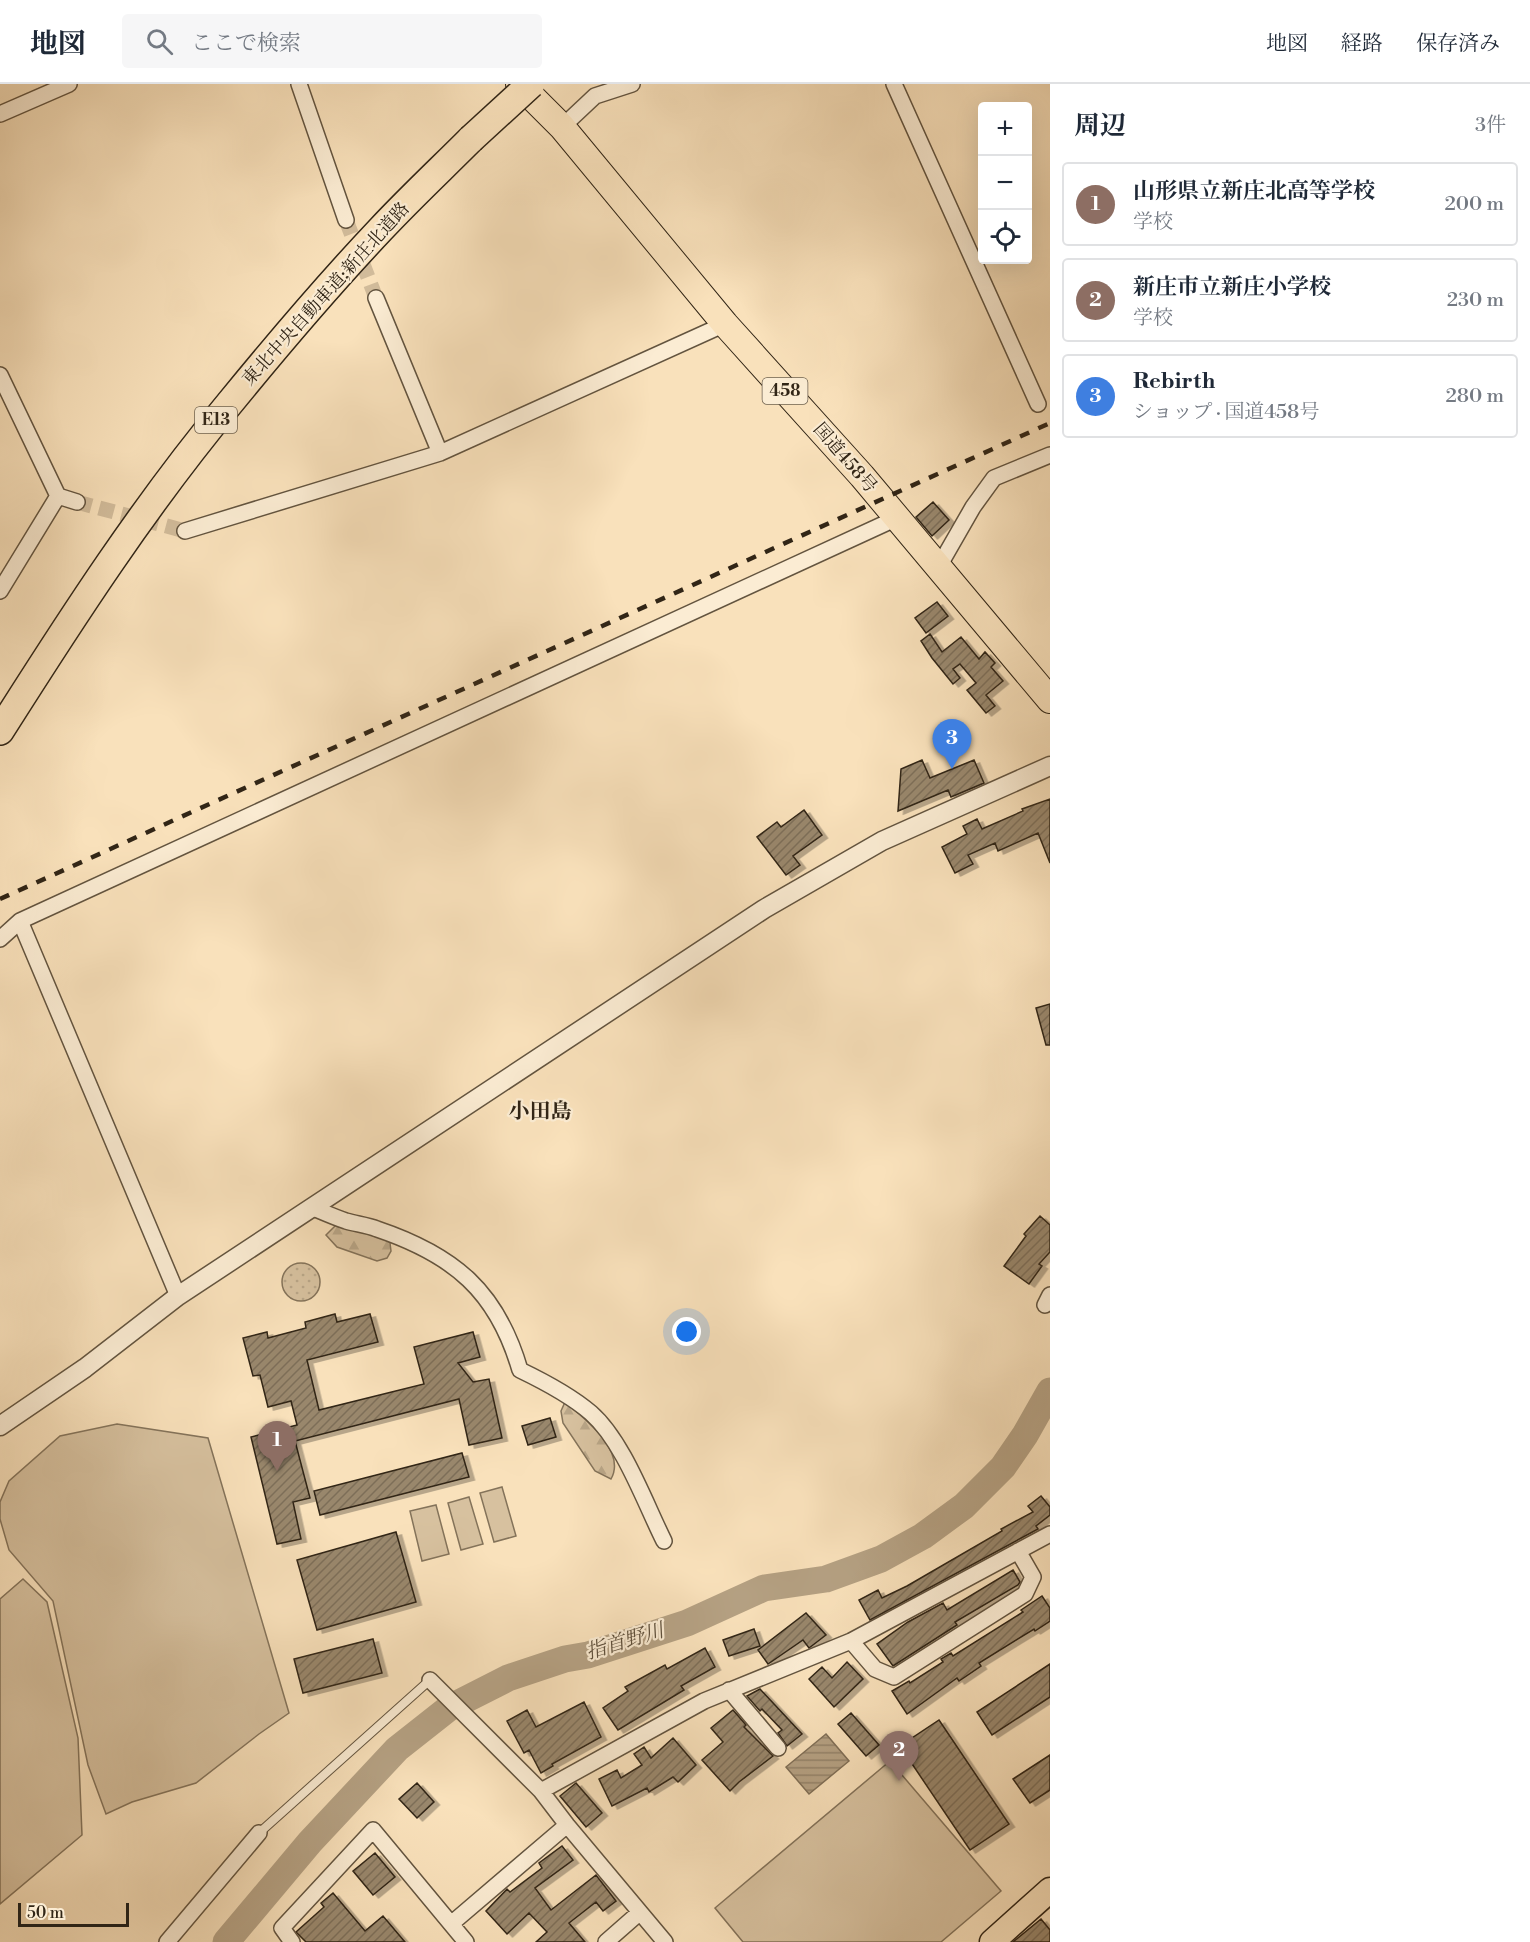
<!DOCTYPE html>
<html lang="ja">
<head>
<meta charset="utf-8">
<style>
  :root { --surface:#fff; --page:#f6f6f7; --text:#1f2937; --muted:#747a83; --line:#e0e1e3; --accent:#b45309 }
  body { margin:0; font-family:"Libre Bodoni","Noto Serif JP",serif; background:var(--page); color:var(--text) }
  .controls { position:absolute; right:18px; top:18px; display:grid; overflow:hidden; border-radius:6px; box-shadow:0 6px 24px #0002 }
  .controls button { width:54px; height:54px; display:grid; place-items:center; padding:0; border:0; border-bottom:2px solid var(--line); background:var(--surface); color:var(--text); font:30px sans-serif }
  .scale { position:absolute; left:18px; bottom:15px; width:111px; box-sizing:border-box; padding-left:6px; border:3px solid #312516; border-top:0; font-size:16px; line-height:21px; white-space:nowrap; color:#312516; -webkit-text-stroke:4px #fbecd3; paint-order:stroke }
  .you { position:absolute; left:687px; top:1248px; width:21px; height:21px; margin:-15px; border:4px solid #fff; border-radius:50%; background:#1a73e8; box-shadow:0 0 0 9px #1a73e833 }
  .badge { display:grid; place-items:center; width:39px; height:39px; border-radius:50%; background:var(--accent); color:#fff; font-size:20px; font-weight:700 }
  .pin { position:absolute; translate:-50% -50px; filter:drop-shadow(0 2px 3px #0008) }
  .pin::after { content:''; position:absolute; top:32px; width:21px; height:18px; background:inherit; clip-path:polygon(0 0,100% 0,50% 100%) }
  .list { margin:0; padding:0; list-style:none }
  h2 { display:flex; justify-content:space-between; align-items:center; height:78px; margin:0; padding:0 24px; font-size:26px }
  h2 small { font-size:20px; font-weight:400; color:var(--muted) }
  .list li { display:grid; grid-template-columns:39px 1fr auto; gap:18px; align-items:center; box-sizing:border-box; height:84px; margin:0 12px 12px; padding:0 12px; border:2px solid var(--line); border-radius:6px }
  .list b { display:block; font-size:22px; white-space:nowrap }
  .list p { margin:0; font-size:20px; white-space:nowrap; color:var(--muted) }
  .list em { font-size:20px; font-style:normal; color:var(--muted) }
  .icon { flex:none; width:33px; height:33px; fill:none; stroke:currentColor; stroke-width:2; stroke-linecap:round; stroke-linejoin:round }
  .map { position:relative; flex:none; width:1050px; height:1858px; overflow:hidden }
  header { display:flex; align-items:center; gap:36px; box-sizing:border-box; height:84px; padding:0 30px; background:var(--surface); border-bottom:2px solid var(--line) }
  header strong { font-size:28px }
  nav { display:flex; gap:33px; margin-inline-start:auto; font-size:21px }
  .search { width:420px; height:54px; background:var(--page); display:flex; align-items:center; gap:15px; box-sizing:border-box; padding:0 21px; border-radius:6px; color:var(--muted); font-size:22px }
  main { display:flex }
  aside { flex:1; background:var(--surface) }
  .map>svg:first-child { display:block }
  .green { fill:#d7c19f; stroke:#84735a; stroke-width:1.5 }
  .forest { fill:url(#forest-firs); stroke:#84735a; stroke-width:1.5 }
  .garden { fill:url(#garden-dots); stroke:#84735a; stroke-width:1.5 }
  .water { fill:url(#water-rules); stroke:#806f57; stroke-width:1.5 }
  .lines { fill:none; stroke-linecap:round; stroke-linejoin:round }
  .river { stroke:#b5a183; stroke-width:27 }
  .building { fill:url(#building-hatch); stroke:#312516; stroke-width:1.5; filter:url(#shadow) }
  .minor-tunnel { stroke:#d1bb9a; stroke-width:15; stroke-dasharray:15 8; stroke-linecap:butt }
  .service-casing { stroke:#63543f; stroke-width:10 }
  .minor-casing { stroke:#63543f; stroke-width:18 }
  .tertiary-casing { stroke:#63543f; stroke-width:21 }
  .primary-casing { stroke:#312516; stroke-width:27 }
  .trunk-casing { stroke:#312516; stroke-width:28 }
  .motorway-casing { stroke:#312516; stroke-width:30 }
  .service { stroke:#fbecd3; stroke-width:8 }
  .minor { stroke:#fbecd3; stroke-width:15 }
  .tertiary { stroke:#fbecd3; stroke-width:18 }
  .primary { stroke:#f9e1bb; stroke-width:24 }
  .trunk { stroke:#f9e1bb; stroke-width:26 }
  .motorway { stroke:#f9e1bb; stroke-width:27 }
  .rail { stroke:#312516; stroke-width:4.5; stroke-dasharray:10 10; stroke-linecap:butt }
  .motorway-bridge-casing { stroke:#312516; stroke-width:30; stroke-linecap:butt }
  .motorway-bridge { stroke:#f9e1bb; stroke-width:27 }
  .labels { text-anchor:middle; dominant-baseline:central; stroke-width:4.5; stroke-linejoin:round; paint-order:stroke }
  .shield { fill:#fbecd3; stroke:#6e614f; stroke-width:1.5 }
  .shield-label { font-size:16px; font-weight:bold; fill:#312516 }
  .street-label { font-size:18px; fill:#312516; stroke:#fbecd3 }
  .water-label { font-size:20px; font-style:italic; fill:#5f503c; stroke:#fbecd3 }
  .quarter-label { font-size:21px; font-weight:bold; fill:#312516; stroke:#fbecd3 }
</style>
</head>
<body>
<header>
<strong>地図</strong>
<div class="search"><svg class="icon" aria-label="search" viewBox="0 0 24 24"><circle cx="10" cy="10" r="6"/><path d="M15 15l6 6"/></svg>ここで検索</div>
<nav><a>地図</a><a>経路</a><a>保存済み</a></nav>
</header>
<main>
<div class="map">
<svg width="1050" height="1858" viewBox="0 0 1050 1858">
  <defs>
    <pattern id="forest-firs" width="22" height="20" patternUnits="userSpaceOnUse" patternTransform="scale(1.5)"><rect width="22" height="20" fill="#d7c19f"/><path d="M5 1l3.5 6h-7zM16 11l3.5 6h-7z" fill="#b9a688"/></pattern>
    <pattern id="garden-dots" width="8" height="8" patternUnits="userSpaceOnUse" patternTransform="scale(1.5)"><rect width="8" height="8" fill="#d7c19f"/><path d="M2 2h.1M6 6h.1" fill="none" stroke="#b9a688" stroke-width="1.8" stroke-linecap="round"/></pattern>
    <pattern id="water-rules" width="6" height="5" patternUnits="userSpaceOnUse" patternTransform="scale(1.5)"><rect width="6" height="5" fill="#b5a183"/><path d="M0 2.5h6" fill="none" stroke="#94836a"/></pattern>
    <pattern id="building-hatch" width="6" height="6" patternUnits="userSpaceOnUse" patternTransform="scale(1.5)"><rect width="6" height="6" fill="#99876c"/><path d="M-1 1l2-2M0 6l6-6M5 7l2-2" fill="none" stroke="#7d6e58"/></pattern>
    <filter id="shadow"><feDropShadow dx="5.5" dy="3" stdDeviation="0" flood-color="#0004"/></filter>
  </defs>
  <rect width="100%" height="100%" fill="#f9e1bb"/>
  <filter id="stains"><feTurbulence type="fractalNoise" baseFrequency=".00333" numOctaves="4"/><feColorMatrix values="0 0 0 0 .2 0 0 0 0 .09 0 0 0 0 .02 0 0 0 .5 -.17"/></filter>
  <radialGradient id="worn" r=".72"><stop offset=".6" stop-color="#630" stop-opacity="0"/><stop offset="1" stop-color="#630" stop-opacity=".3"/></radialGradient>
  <path class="green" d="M117,1340L208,1354L289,1629L259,1650L196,1699L132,1718L106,1730L88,1681L53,1517L9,1466L0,1435V1418L9,1397L60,1352Z
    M502,1403L516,1452L494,1458L480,1409Z
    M469,1413L483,1460L461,1466L448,1419Z
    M436,1421L449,1470L422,1477L410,1427Z
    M23,1495L47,1518L78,1654L82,1751L0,1820V1515Z
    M890,1677L1001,1807L941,1858H743L715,1824Z"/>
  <path class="forest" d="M336,1141L384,1153L390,1159L391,1167L387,1174L377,1177L337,1163L326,1151Z
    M565,1318C584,1334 627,1367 611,1395L595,1387L563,1339L561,1327Z"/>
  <path class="garden" d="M282 1198a19 19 0 1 1 38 0a19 19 0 1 1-38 0Z"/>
  <path class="water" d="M826,1650L849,1677L809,1710L786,1683Z"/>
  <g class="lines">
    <path class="river" d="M226,1858L310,1758L397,1665L449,1624L508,1594L565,1575L588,1571L687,1539L764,1504L826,1495L881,1475L923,1452L964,1422L1003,1383L1025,1351L1050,1307"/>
  </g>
  <path class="building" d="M933,418L949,436L932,452L916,433Z
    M937,518L948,532L926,549L915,534Z
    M930,550L942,568L961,553L979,575L985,568L995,579L991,583L1003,597L986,611L995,622L986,629L967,606L976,599L960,580L953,585L960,594L953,600L932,574L921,557Z
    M922,676L930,694L974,676L984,699L951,713L948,706L898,727L901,685Z
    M1050,715V779L1038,749L998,767L995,759L968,771L973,780L955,789L942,763L967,750L963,742L977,735L982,745L1023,727L1022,725Z
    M804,726L822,751L793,772L800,781L786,791L757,753L777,738L781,743Z
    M1050,920V961H1046L1036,924Z
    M1040,1132L1050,1141V1168L1039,1180L1042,1182L1029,1200L1004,1182L1026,1152L1024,1150Z
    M335,1230L337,1238L370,1230L378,1258L307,1276L319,1326L424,1300L414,1263L473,1248L480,1273L458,1279L473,1298L489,1295L502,1354L469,1361L459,1315L295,1357L310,1414L293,1418L301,1455L277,1460L251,1353L297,1341L291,1317L268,1323L260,1291L253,1292L243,1254L267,1248L268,1254L306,1244L305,1238Z
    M550,1334L556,1353L528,1361L522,1342Z
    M462,1369L469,1393L320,1431L314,1407Z
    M1041,1412L1050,1423V1431L1036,1442L1038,1445L870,1536L859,1516L878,1506L882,1514L907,1502L1002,1447L1001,1445L1033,1428L1028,1422Z
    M396,1448L416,1518L317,1546L297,1476Z
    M1013,1486L1020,1498L1018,1501L955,1538L957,1541L893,1582L877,1560L908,1538L943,1519L947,1526Z
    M1042,1512L1050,1524V1537L1035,1547L1034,1545L979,1579L981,1582L959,1597L957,1594L907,1630L892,1607L909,1597L910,1599L943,1578L941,1575L951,1569L953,1572L1023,1528L1021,1526Z
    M806,1529L826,1551L809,1564L803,1556L768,1580L758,1566Z
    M754,1545L760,1562L729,1572L723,1556Z
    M373,1555L382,1589L303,1609L294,1575Z
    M705,1564L715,1583L681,1602L684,1606L618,1646L603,1624L628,1607L625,1603L665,1581L667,1585Z
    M847,1578L863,1595L834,1623L809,1595L822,1583L832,1594Z
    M1050,1580V1613L992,1651L977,1628Z
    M760,1605L802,1650L787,1662L778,1649L782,1646L762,1625L760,1627L747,1612Z
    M584,1618L601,1653L552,1680L553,1682L541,1689L529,1666L524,1669L507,1637L527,1626L536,1643Z
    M733,1626L746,1641L744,1643L773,1672L739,1698L730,1707L702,1676L723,1658L711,1644Z
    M851,1629L879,1661L866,1672L838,1640Z
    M939,1636L1009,1740L970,1766L900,1662Z
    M673,1654L696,1681L678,1698L673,1693L649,1708L647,1704L612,1722L599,1695L617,1686L621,1694L642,1681L634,1670L644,1663L651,1674Z
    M1050,1671V1706L1030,1719L1013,1695Z
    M417,1699L434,1718L417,1734L399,1715Z
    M576,1699L602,1729L586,1743L560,1712Z
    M562,1762L573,1776L535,1804L551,1826L596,1791L616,1817L603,1827L596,1818L569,1839L585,1858H536L547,1848L529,1829L507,1850L486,1827L507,1805L510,1808L542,1784L539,1779Z
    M375,1769L395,1793L373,1811L353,1787Z
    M333,1809L365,1847L383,1832L405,1858H306L296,1848L324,1823L321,1819Z
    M1041,1835L1050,1846V1858H1013Z"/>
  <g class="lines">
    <path class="minor-tunnel" d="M346,136L376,214
      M77,418L185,447"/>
    <defs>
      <path id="service" d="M259,1749L430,1596"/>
      <path id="minor" d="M299,0L346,136
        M894,0L1038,320
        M0,30L69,0
        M562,43L595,12L632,0
        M376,214L440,369
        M0,291L58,412L77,418
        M185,447L440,369L725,240
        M938,484L973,423L994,394L1050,371
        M0,507L58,412
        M20,837L178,1212
        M0,855L20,837L897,434
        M311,1123C323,1128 334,1133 346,1137C356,1140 367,1141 377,1145C454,1171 497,1207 520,1286C545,1298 570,1311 591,1329C623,1357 645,1419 664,1457
        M1045,1221L1050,1211
        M851,1557L875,1585L894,1593L1025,1510L1033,1493L1018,1467
        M430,1596L541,1707L567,1741L665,1858
        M729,1606L778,1664
        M541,1707L704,1617L851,1557L1050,1450
        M451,1840L567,1741
        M167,1858L259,1749
        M292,1858L282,1844L373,1746L466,1858
        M606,1858L639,1829"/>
      <path id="tertiary" d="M0,1342L85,1284L178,1212L764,825L882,757L1050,682"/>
      <path id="primary" d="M992,1858L1050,1806"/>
      <path id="trunk" d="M519,0L562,43L725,240L862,392L1050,616"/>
      <path id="motorway" d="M0,647C71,535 144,422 229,320C278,260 328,201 381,145C410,114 441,85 471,55"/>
    </defs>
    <use href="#service" class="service-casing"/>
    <use href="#minor" class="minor-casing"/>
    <use href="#tertiary" class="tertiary-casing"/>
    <use href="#primary" class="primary-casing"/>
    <use href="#trunk" class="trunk-casing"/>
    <use href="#motorway" class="motorway-casing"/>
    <use href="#service" class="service"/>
    <use href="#minor" class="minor"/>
    <use href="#tertiary" class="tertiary"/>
    <use href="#primary" class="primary"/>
    <use href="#trunk" class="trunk"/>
    <use href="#motorway" class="motorway"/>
    <path class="rail" d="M0,815L1050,339"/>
    <defs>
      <path id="motorway-bridge" d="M471,55L531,0"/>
    </defs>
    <use href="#motorway-bridge" class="motorway-bridge-casing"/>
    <use href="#motorway-bridge" class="motorway-bridge"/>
  </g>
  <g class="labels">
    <g class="shield">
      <rect x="762.5" y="294" width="45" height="26" rx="4.5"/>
      <rect x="195" y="323" width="42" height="26" rx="4.5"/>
    </g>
    <g class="shield-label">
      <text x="785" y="307">458</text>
      <text x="216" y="336">E13</text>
    </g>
    <g class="street-label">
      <text transform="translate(326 210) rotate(-48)">東北中央自動車道;新庄北道路</text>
      <text transform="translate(845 374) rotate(49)">国道458号</text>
    </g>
    <g class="water-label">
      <text transform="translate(625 1558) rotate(-17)">指首野川</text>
    </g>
    <g class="quarter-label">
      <text x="540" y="1028">小田島</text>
    </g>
  </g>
  <rect width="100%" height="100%" filter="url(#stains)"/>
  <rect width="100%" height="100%" fill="url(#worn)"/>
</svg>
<div class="controls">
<button>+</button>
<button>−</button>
<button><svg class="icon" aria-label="locate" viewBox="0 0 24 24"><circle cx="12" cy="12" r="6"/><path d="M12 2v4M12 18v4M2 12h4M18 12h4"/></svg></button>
</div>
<div class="scale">50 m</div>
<div class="you"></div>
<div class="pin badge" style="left:277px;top:1387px;background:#8d6e63">1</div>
<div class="pin badge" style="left:899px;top:1697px;background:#8d6e63">2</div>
<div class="pin badge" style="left:952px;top:685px;background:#3f7fe0">3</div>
</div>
<aside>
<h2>周辺<small>3件</small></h2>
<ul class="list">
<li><span class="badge" style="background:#8d6e63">1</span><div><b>山形県立新庄北高等学校</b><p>学校</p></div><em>200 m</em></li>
<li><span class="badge" style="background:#8d6e63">2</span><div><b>新庄市立新庄小学校</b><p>学校</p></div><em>230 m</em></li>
<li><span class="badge" style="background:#3f7fe0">3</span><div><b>Rebirth</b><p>ショップ · 国道458号</p></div><em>280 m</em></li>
</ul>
</aside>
</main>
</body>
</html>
